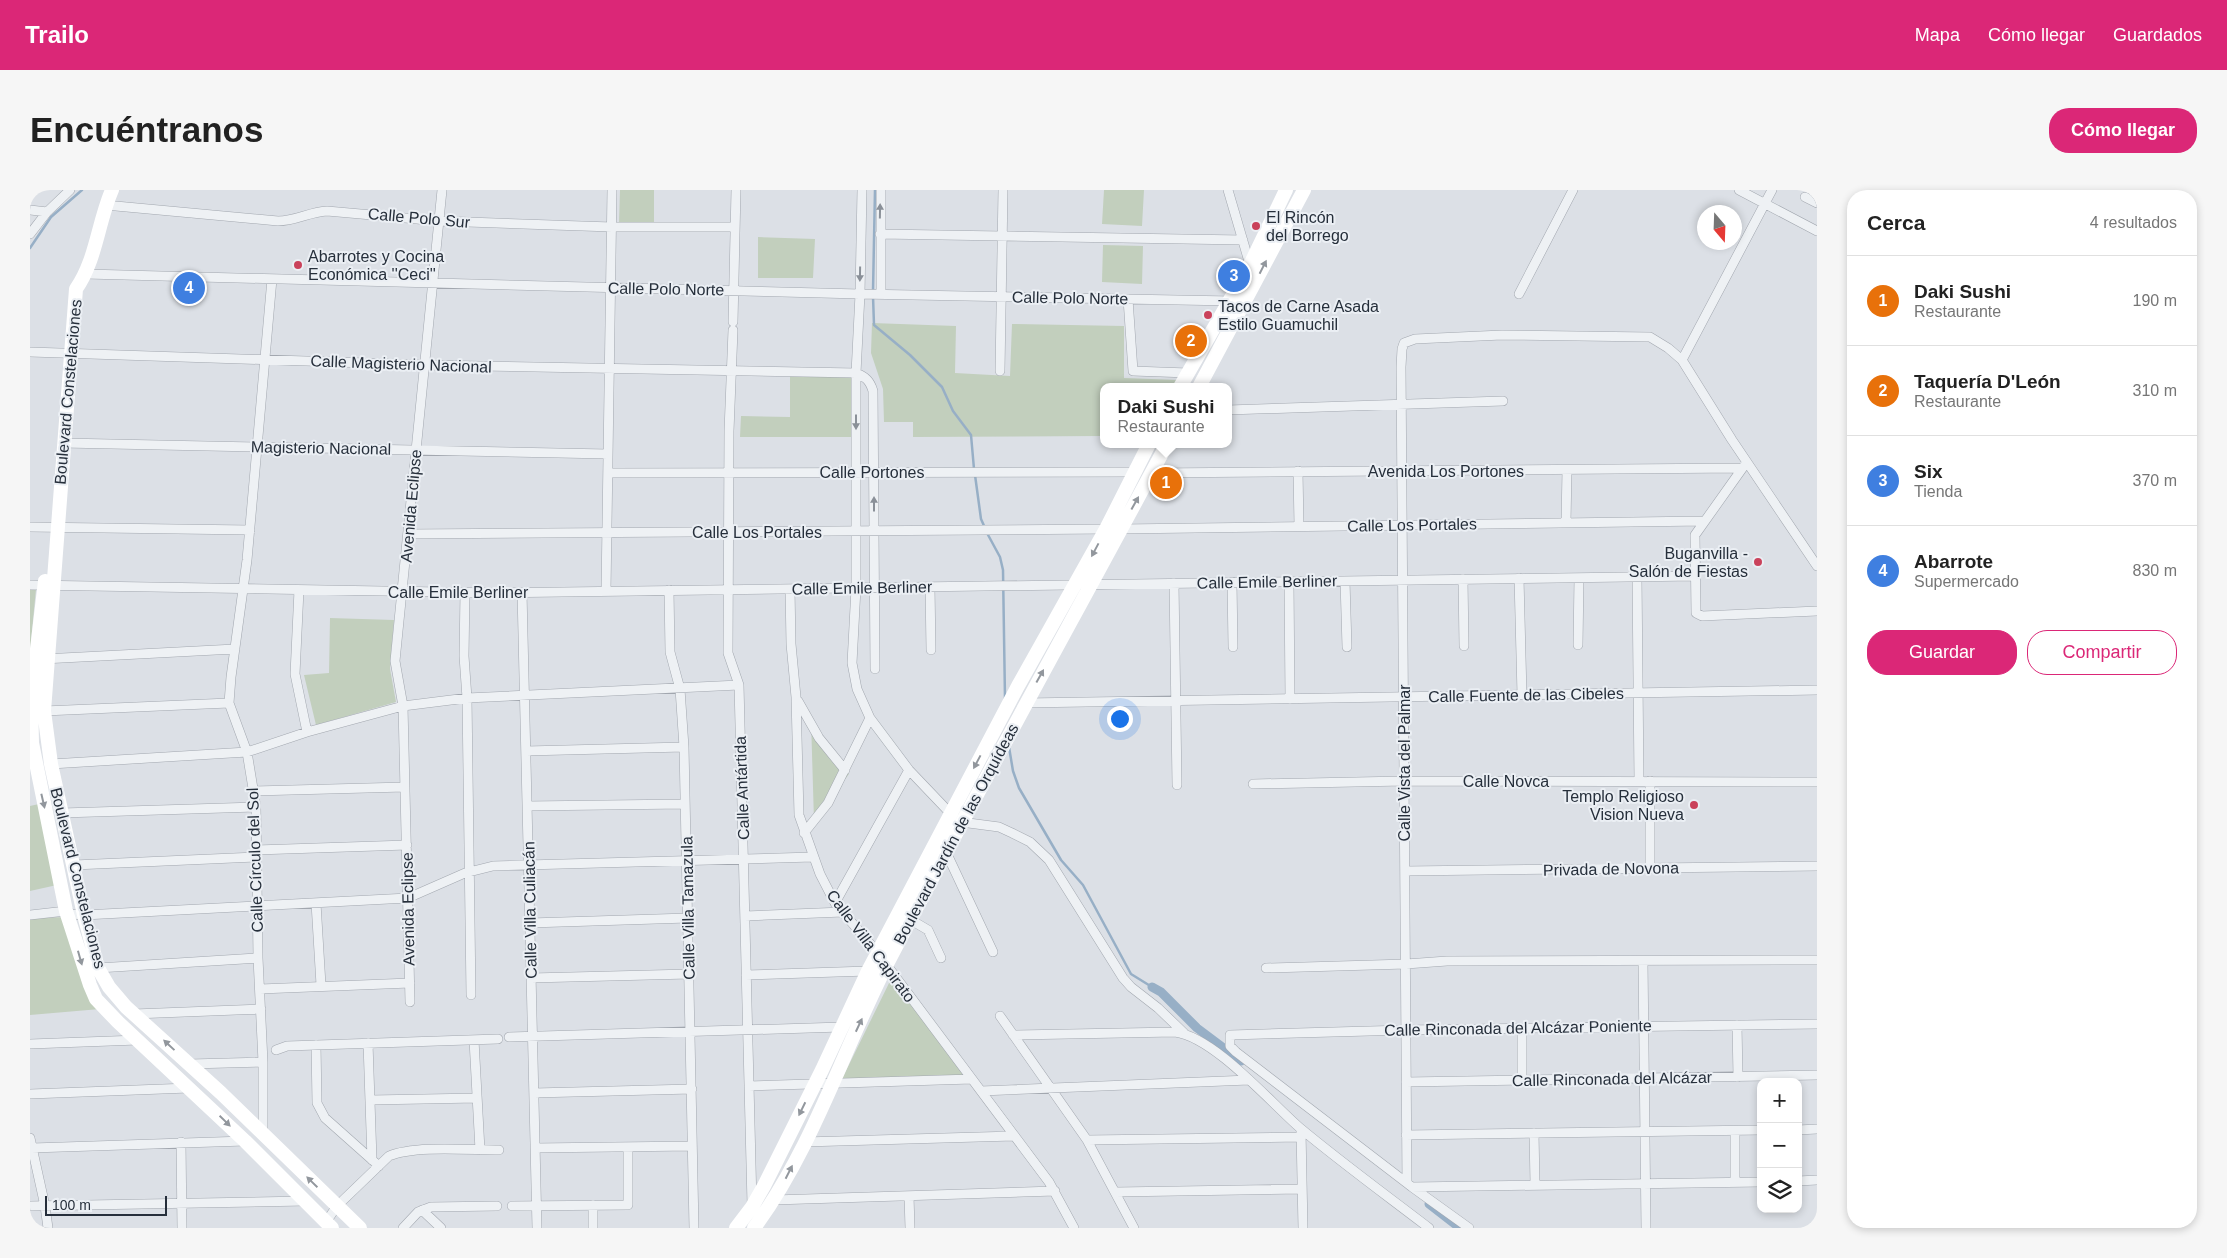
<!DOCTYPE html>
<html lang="es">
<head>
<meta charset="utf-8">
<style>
  :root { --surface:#fff; --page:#f6f6f6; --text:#222; --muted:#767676; --line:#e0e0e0; --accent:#db2777 }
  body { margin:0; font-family:Helvetica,sans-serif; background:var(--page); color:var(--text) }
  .controls { position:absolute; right:15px; bottom:15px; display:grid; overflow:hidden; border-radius:10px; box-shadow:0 2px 8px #0003 }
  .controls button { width:45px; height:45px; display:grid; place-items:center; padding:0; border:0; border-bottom:1px solid var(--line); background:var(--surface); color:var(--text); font:25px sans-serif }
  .compass { position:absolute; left:1667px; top:15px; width:45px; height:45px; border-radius:50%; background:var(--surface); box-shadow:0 2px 8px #0003; rotate:161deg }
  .scale { position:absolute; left:15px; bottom:12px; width:122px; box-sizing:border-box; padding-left:5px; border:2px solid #262f3b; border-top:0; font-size:14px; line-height:18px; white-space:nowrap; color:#262f3b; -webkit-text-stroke:4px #ebeff4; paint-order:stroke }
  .you { position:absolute; left:1089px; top:528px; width:18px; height:18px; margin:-12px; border:4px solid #fff; border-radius:50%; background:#1a73e8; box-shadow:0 0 0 8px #1a73e833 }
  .badge { display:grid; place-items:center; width:32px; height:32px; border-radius:50%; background:var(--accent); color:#fff; font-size:16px; font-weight:700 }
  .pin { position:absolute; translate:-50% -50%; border:2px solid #fff; box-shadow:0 1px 5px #0006 }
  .popup { position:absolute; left:1070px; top:193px; width:132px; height:65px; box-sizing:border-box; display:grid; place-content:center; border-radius:10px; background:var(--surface); filter:drop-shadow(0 1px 4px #0005); font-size:16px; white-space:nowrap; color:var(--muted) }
  .popup b { font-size:19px; color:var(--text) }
  .popup::after { content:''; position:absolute; left:50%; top:100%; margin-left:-10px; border:10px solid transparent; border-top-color:var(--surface) }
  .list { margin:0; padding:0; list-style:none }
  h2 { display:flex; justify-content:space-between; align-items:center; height:65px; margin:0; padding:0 20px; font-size:21px }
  h2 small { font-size:16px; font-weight:400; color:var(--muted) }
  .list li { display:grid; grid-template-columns:32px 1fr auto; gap:15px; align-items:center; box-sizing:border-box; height:90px; padding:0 20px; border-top:1px solid var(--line) }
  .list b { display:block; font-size:19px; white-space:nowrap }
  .list p { margin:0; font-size:16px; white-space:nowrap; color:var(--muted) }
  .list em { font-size:16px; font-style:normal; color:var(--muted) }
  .actions { display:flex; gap:10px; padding:15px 20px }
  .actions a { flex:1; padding:11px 0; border:1px solid var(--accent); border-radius:20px; text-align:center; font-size:18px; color:var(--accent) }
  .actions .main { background:var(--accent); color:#fff }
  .icon { flex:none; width:28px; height:28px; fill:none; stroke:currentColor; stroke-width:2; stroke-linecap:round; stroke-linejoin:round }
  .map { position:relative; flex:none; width:1787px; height:1038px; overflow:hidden; border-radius:20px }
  header { display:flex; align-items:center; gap:30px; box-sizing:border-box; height:70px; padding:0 25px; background:var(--accent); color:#fff }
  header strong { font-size:24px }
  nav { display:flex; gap:28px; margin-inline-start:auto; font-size:18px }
  .intro { display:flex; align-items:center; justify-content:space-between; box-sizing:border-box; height:120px; padding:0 30px }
  h1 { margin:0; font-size:35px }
  .button { padding:12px 22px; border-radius:20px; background:var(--accent); color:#fff; font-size:18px; font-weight:700 }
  main { display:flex; gap:30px; padding:0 30px }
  aside { flex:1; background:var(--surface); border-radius:20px; box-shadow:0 2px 8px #0003 }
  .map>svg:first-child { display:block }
  .green { fill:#c2cfbd }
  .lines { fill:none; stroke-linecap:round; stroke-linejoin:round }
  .stream { stroke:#97afc6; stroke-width:2.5 }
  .canal { stroke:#97afc6; stroke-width:9 }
  .street-casing { stroke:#a2a7af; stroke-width:10 }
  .street { stroke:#eef1f4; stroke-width:9 }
  .secondary { stroke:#fff; stroke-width:14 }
  .oneway { fill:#8a9098 }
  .oneway2 { fill:#92979d }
  .poi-dot { fill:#ca425b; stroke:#ebeff4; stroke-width:2 }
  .labels { text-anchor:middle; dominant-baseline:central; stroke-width:4; stroke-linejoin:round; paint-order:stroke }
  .poi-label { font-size:16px; fill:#262f3b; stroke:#ebeff4; text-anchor:start }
  .street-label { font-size:16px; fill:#262f3b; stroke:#ebeff4 }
</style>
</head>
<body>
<header>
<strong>Trailo</strong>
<nav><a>Mapa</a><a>Cómo llegar</a><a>Guardados</a></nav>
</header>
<div class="intro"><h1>Encuéntranos</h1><a class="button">Cómo llegar</a></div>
<main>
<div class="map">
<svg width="1787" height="1038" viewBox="0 0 1787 1038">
  <rect width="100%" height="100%" fill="#dce0e6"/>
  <path class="green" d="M590,0H624V34H589Z
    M1074,0H1114L1112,36L1072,34Z
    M728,47L785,49L783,88H728Z
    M1073,55L1113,56L1112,94L1072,92Z
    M842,133L926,136L925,183L980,186L982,134L1094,136V188L1148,190L1144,197H1074L1073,246L883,247V232H854L853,199L841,163Z
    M760,185L823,187L821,247H710L711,226L760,227Z
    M0,399H6L0,462Z
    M300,428L364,430L360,479L366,512L286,535L274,485L299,483Z
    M781,530L796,558L819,584L784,631Z
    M9,614L27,695L0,701V616Z
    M39,727L70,819L0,825V728Z
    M862,787L938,886L812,889Z"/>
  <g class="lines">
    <path class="stream" d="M0,58L21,27L52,0
      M843,101L845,0
      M843,106L844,135L880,165L912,197L923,221L941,245L944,279
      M945,285L951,329L955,338
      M957,343L970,367L973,380L975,509
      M979,557L983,581L989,598L1031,670L1053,695L1101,784L1122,797"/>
    <path class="canal" d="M1122,797L1131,802L1167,838L1211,871
      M1399,1014L1430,1038"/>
    <defs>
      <path id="street" d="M832,0L830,104L826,183V398L822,473L827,499L840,528L879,580L920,623L931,632L969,637L982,643L1000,652L1019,670L1093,788L1101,797L1128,818L1154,843
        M1198,0L1220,75
        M1709,0L1787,41
        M1775,7L1787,13
        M75,15L248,31C266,31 279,22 297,21L409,31L582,37H705
        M0,20L17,22
        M0,44L17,22L40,0
        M850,44L1213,50
        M56,84L830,104L1202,111
        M851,104V0
        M1489,104L1543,0
        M1098,109L1103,181L1158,183
        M703,132L706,0
        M703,140L699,241L698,463L709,495L722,1014
        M0,162L395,175L826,183C836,187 840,191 843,201L845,479
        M1652,170L1742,0
        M970,181L973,0
        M1198,220L1473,211
        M33,253L578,264
        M1714,276L1665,345L1666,423L1672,426L1787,421
        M1268,281L1269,336
        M578,283L1105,282
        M1122,283L1711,278
        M1536,333L1537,280
        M0,337L220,340
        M1091,339L1674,331
        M378,344L1076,339
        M1607,387L1609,591
        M1489,388L1492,505
        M1433,389L1434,456
        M1315,391L1317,457
        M1202,392L1203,457
        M1259,392L1260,509
        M1144,393L1147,595
        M0,395L467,403L1665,386
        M900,397L901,460
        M760,399L761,454L766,507L769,625L790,684L805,713L847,762L1019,992L1044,1038
        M269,400L265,484L277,542
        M639,400L640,462L650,499L654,557L664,1038
        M576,401L582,0
        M435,402L434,466L437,508L441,805
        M492,402L507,1038
        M1548,455L1549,388
        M13,469L205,459
        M768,511L789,548L815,580
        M995,513L1787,500
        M14,521L199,513
        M496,561L654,557
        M21,574L217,562L277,542L373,516L437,508L709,495
        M1620,591V679
        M1223,594L1374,591L1787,592
        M224,601L375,597
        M497,616L655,614
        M32,623L226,617
        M774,643L798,613L840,528
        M226,660L377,655
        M916,662L963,762
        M44,675L226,667
        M1375,681L1787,676
        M286,713L291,795
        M805,713L879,580
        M0,725L36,721L42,724L54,725L378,708L435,683L463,676L783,667
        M715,726L813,722
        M881,730L898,740L911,768
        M500,733L658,728
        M1613,771L1616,1038
        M68,778L228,768
        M1236,778L1376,774L1417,771L1787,770
        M716,785L838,781
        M501,788L659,784
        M230,799L380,793
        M380,812L373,516L365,471L412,0
        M104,824L231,819
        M970,826L1057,950L1104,1038
        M1707,835L1708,887
        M1492,838V890
        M983,845L1145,842C1184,847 1240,912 1270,938C1312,973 1356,1005 1399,1038
        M479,847L812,837
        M444,850L450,960
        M338,853L342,970
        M0,854L108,850
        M286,855L287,913L295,928L349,976
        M246,860L257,856L468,849
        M160,874L233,872
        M1376,892L1787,885
        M719,896L942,889
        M951,901L1219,890
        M504,903L662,899
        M0,904L159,898
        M341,910L447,908
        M1768,940L1787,939
        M1271,941L1273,1038
        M1504,943L1505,994
        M233,945V872L228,768L226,617L217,562L199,513L201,487L217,370L242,89
        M1376,945L1731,940
        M0,948L15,1016L18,1038
        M1057,950L1270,947
        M151,952L152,1038
        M774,952L984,946
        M2,958L215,951
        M505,958L662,956
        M1768,991L1787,990
        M1705,992V941
        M1377,993L1371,177L1372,159L1374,153L1385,149L1472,145L1620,147L1638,158L1652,170L1702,250L1787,376
        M1382,997L1731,992
        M1086,1002L1271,999
        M879,1006L880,1038
        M744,1010L1025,1001
        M563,1015V1038
        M0,1016L275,1011
        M482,1016L598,1015V957
        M392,1020L411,1038
        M296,1032L307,1016L359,966C384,955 440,960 469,960
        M373,1038L388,1022L401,1017L467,1016
        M1439,1038L1382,997L1206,862L1200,856V845L1376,840L1787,834"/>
    </defs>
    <use href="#street" class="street-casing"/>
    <use href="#street" class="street"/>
    <path class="secondary" d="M82,0C68,32 66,71 46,99L14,521L21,574L54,725L68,778L79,797L96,817L191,903L330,1038
      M1150,197L1220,75L1256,0
      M1169,197L1274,0
      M15,391L1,510L2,553L36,721L60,795L66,809L88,832L215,951L302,1038
      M706,1038L722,1017L734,996L792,880L838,781L988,496L1076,339L1119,254
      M724,1038C783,958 813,860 858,772C949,598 1044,427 1137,254"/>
  </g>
  <defs><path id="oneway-solid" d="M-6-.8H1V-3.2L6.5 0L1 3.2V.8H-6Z" transform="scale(1.25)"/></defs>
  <g class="oneway">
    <use href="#oneway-solid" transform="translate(850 21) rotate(-89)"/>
    <use href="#oneway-solid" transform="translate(830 84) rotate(91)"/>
    <use href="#oneway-solid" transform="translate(826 232) rotate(90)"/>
    <use href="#oneway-solid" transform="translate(844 314) rotate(-90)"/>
  </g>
  <g class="oneway2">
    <use href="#oneway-solid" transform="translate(1233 77) rotate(-63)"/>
    <use href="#oneway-solid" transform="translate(1105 313) rotate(-61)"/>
    <use href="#oneway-solid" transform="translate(1065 360) rotate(118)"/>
    <use href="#oneway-solid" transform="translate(1010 486) rotate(-61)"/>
    <use href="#oneway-solid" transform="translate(947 572) rotate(118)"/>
    <use href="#oneway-solid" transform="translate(13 611) rotate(77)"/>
    <use href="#oneway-solid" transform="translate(50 768) rotate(74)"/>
    <use href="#oneway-solid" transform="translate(829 835) rotate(-65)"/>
    <use href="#oneway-solid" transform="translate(139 855) rotate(-137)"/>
    <use href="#oneway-solid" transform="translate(772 919) rotate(116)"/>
    <use href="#oneway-solid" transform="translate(195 931) rotate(44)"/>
    <use href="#oneway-solid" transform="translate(759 982) rotate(-63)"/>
    <use href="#oneway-solid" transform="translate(282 992) rotate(-136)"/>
  </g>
  <g class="poi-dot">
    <circle cx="1226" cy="36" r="5"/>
    <circle cx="268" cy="75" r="5"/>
    <circle cx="1178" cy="125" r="5"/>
    <circle cx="1728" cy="372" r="5"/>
    <circle cx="1664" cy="615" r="5"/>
  </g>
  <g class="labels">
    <g class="poi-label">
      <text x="1236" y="27">El Rincón<tspan x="1236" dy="18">del Borrego</tspan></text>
      <text x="278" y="66">Abarrotes y Cocina<tspan x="278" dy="18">Económica ''Ceci''</tspan></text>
      <text x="1188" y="116">Tacos de Carne Asada<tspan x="1188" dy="18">Estilo Guamuchil</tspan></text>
      <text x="1718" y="363" text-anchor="end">Buganvilla -<tspan x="1718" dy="18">Salón de Fiestas</tspan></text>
      <text x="1654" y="606" text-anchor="end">Templo Religioso<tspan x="1654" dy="18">Vision Nueva</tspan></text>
    </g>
    <g class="street-label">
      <text transform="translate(389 28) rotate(5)">Calle Polo Sur</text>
      <text transform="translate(636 99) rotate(1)">Calle Polo Norte</text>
      <text transform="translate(1040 108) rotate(1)">Calle Polo Norte</text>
      <text transform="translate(371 174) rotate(2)">Calle Magisterio Nacional</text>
      <text transform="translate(38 202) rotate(-85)">Boulevard Constelaciones</text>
      <text transform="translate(291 258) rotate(1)">Magisterio Nacional</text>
      <text x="1416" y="281">Avenida Los Portones</text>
      <text x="842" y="282">Calle Portones</text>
      <text transform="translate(381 316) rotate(-85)">Avenida Eclipse</text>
      <text transform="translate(1382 335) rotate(-1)">Calle Los Portales</text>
      <text x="727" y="342">Calle Los Portales</text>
      <text transform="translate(1237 392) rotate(-1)">Calle Emile Berliner</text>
      <text transform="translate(832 398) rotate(-1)">Calle Emile Berliner</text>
      <text x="428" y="402">Calle Emile Berliner</text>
      <text transform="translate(1496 505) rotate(-1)">Calle Fuente de las Cibeles</text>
      <text transform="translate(1374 573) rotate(-90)">Calle Vista del Palmar</text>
      <text x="1476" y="591">Calle Novca</text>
      <text transform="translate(712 598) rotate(-92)">Calle Antártida</text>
      <text transform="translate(926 644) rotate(-62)">Boulevard Jardín de las Orquídeas</text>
      <text transform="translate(225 670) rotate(-92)">Calle Círculo del Sol</text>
      <text transform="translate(1581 679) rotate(-1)">Privada de Novona</text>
      <text transform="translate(48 688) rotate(76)">Boulevard Constelaciones</text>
      <text transform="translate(658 718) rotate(-91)">Calle Villa Tamazula</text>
      <text transform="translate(378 719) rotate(-91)">Avenida Eclipse</text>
      <text transform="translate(500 720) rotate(-91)">Calle Villa Culiacán</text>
      <text transform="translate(841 756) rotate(53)">Calle Villa Capirato</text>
      <text transform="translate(1488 838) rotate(-1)">Calle Rinconada del Alcázar Poniente</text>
      <text transform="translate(1582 889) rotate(-1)">Calle Rinconada del Alcázar</text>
    </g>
  </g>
</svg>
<div class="controls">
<button>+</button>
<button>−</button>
<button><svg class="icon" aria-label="layers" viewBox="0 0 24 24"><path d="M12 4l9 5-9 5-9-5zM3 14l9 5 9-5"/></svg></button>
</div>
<svg class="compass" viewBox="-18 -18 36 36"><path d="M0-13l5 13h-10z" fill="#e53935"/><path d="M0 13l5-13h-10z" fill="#767676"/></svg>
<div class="scale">100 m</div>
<div class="you"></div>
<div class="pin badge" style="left:1136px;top:293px;background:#e8710a">1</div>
<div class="popup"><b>Daki Sushi</b>Restaurante</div>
<div class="pin badge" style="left:1161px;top:151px;background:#e8710a">2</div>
<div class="pin badge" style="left:1204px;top:86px;background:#3f7fe0">3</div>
<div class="pin badge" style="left:159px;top:98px;background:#3f7fe0">4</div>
</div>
<aside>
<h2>Cerca<small>4 resultados</small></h2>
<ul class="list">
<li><span class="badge" style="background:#e8710a">1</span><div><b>Daki Sushi</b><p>Restaurante</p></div><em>190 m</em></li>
<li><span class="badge" style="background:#e8710a">2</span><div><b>Taquería D'León</b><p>Restaurante</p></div><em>310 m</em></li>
<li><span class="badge" style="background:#3f7fe0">3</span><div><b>Six</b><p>Tienda</p></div><em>370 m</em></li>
<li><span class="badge" style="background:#3f7fe0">4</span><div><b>Abarrote</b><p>Supermercado</p></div><em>830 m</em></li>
</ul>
<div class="actions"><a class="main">Guardar</a><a>Compartir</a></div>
</aside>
</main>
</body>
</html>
